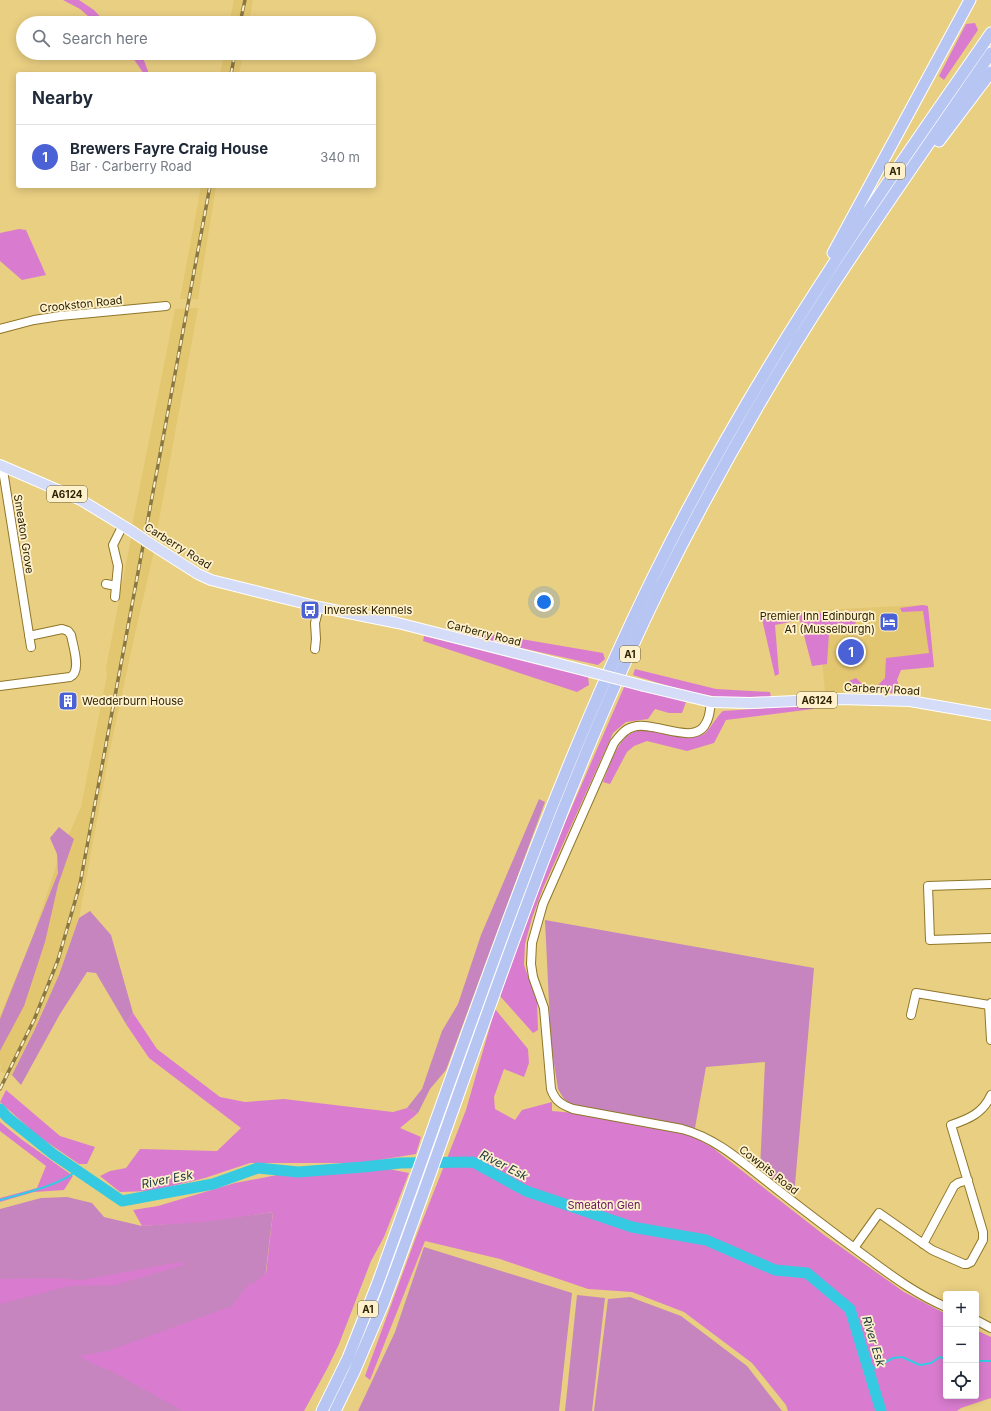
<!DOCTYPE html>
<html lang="en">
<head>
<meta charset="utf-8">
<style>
  :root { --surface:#fff; --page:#f6f6f7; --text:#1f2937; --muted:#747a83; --line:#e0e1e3; --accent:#4b61d6 }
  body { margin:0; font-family:Inter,sans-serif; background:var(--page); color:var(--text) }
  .controls { position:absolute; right:12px; bottom:12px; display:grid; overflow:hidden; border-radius:4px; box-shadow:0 2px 10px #0003 }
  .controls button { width:36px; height:36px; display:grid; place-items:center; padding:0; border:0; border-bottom:1px solid var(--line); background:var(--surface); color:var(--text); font:20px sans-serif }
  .you { position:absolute; left:544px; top:602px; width:14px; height:14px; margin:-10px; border:3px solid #fff; border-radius:50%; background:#1a73e8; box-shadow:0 0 0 6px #1a73e833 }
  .badge { display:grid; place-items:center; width:26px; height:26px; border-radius:50%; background:var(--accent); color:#fff; font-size:13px; font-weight:700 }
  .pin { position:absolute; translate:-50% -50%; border:2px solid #fff; box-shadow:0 1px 4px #0006 }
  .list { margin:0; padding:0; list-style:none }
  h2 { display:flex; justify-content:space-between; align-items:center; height:52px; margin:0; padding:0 16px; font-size:17px }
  h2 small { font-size:13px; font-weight:400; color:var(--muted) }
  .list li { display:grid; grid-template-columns:26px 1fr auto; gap:12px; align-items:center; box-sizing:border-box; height:64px; padding:0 16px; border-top:1px solid var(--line) }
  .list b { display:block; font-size:15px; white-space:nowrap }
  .list p { margin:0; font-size:13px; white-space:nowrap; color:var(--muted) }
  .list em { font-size:13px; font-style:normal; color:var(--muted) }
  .icon { flex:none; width:22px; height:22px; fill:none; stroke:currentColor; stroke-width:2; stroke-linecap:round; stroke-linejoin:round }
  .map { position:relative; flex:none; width:991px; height:1411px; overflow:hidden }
  .search { position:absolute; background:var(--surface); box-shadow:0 2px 10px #0003; left:16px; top:16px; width:360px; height:44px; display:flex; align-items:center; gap:10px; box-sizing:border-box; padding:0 14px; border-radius:22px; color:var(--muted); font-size:15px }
  .panel { position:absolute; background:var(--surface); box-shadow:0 2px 10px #0003; left:16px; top:72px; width:360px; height:116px; border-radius:4px }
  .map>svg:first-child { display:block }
  .built { fill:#e3c670 }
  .green { fill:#c685be }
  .forest { fill:#d97ccf }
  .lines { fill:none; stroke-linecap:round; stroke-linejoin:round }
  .stream { stroke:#36cae2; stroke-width:2 }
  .river { stroke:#36cae2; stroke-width:11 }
  .minor-casing { stroke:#8f7628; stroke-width:10 }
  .major-casing { stroke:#fff; stroke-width:12 }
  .highway-casing { stroke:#fff; stroke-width:13 }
  .minor { stroke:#fff; stroke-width:8 }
  .major { stroke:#d4dcf7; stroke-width:10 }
  .highway { stroke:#b7c5f2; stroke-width:11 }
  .rail-casing { stroke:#8a7842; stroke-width:3.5 }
  .rail { stroke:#fef1cc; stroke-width:2; stroke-dasharray:6; stroke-linecap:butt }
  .major-bridge-casing { stroke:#fff; stroke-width:12; stroke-linecap:butt }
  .major-bridge { stroke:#d4dcf7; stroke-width:10 }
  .labels { text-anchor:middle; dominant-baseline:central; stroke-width:3.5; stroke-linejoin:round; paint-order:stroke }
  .shield { fill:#fef1cc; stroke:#6c613f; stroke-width:1 }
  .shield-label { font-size:10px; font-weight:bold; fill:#2d2303 }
  .street-label { font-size:11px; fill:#2d2303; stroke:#fef1cc }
  .poi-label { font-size:11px; fill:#2d2303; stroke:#fef1cc; text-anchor:start }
  .park-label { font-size:11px; fill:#651060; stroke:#fef1cc }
  .water-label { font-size:12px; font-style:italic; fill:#203d43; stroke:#fef1cc }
</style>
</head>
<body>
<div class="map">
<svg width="991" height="1411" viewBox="0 0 991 1411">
  <rect width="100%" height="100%" fill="#e9cf82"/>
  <path class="built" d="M234,0H253L249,23H229Z
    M224,53H243L239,74H220Z
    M201,186H216L198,299H180Z
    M198,308L158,526L153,540L132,526L175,309Z
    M131,538L154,551L133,643L110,749L79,918L59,975L35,1029L12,1075L10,1076L0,1071L1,1066L0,1064V1016L32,939L59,857L81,807L107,675L106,668Z
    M923,605L929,653L885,678L887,695L825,693L818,610Z"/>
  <path class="green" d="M539,799L545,802L446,1070L430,1089L418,1113L407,1108L422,1089L442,1031L458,1004L481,935Z
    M59,827L74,839L58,885L45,942L24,1006L0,1051V1019L58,873L57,854L50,838Z
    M90,911L111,935L133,1013L126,1024L96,973L87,972L60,1014L21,1085L12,1075L35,1029L59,975L79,918Z
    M545,920L814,968L794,1196L760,1169L765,1062L706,1067L695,1128L575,1106L564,1099L558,1089L551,1044Z
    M67,1197L92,1203L104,1217L142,1226L205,1221L273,1212L249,1411H0V1209L41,1198Z
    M424,1247L572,1293L559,1411H358L395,1332Z
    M577,1295L605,1298L592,1411H565Z
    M630,1297L681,1316L747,1366L782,1411H594L608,1299Z"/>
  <path class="forest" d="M63,0H79L94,10L106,23H96L80,9Z
    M975,23L978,30L944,80L939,76L966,24Z
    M127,53H137L143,58L148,71L147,74H144L133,58Z
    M19,229L26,230L46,275L22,280L0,261V233Z
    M923,605L928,606L934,667L901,670L897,680L899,686L915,693L914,697L851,686L849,681L856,678L864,686L876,687L885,678L886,658L929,653L923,611L902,612L900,608Z
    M862,611L851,631L829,633L827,664L812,666L800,620L775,625L779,674L775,676L762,619L766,615Z
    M456,628L603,653L605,659L598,665L454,633Z
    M424,636L588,676L589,685L577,692L423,641Z
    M635,669L716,689L770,692L771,697C724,704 676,689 633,675Z
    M625,685L686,702L682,713H669L655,709L648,719L626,722L613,733L543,888L532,918L525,944L524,965L537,1001L538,1030L533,1033L500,996L554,848Z
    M812,705L813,709L726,720L714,743L687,751L647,741L634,746L627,752L610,784L603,782C609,767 619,733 638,731C649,730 663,733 674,735C686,737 693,739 704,734C708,732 717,716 723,711Z
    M495,1009L528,1049L529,1063L524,1077L504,1069L494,1097L495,1109L515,1120L522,1110L552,1102V1111L575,1113L689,1134L713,1148L824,1235L904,1292L946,1314V1396H976V1330L991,1337V1398L961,1408L957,1411H788L786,1405L752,1363L684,1312L632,1292L588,1289L500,1259L425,1241L370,1380L365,1376L416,1237L466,1110Z
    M133,1013L157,1049L220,1097L245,1102L284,1099L393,1112L407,1108L418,1113L400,1128L421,1137L416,1154L361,1163H250L205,1178L152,1191L120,1192L100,1176L110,1171L126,1168L140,1149L217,1151L241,1128L149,1058L126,1024Z
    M6,1090L60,1136L95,1147L87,1164H79L38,1136L0,1102Z
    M0,1122L21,1139L73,1176L64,1190L34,1192L0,1202V1198L37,1188L46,1166L0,1131Z
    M389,1169L409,1173L384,1237L371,1261L339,1344L327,1369L304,1411H183L113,1372L96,1365L79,1356L108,1351L232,1306L250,1282L253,1284L266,1273L273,1212L205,1222L142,1226L133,1210L158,1206L235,1183L277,1175Z
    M180,1262L184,1265L115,1285L69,1286L0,1304V1279L55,1278L82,1280Z"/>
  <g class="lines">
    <path class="stream" d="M0,1200C21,1194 62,1185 77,1170
      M976,1361H991
      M869,1371L893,1358L902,1357L920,1365L931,1363L940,1357L946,1359"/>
    <path class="river" d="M0,1109L7,1117L53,1154L122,1201L213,1184L258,1168L298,1172L363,1167L400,1163L473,1162L526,1191L632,1227L706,1240L775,1270L807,1273L850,1309L881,1411"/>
    <defs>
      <path id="minor" d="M0,329L34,320L60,316L166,306
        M4,467L3,470L31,647
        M106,584L116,586
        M115,597L118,566L113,545L123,525
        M315,649L316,639L315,623L319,607
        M0,686L70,677C82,672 73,646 71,635L68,631L62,629L29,636
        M711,702C710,708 710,717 706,723C695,747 653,720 633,727C624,729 619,737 614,743L543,904L532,943L531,964L533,977L544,1008L551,1089C555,1101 562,1105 573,1109L682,1129C716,1138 742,1162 769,1183C802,1209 835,1234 869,1259C893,1277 918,1295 946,1307
        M991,884L928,886L930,940L991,938
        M991,1003L989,1005L991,1040
        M911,1015L916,993L989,1005
        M923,1244L954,1186L958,1183L968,1180
        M854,1248L879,1213L932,1250L964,1264H967L971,1262L983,1240V1232L951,1125C969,1119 983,1113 991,1095
        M976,1320L991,1328"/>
      <path id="major" d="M0,465L81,500L130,530
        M154,546L198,574L211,580L319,607L398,623L583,670
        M644,686L711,702L750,703L840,699L910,701L991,715"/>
      <path id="highway" d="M939,141L991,72
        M833,253L970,0
        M322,1411L348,1358L377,1285C464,1047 541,805 653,577C707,467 769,362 836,260C886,183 939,108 991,33
        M335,1411L354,1372L383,1304C472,1065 547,820 659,590C711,485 769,383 833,285C884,207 938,130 991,53"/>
    </defs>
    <use href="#minor" class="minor-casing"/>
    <use href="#major" class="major-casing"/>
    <use href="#highway" class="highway-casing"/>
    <use href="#minor" class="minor"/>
    <use href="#major" class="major"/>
    <use href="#highway" class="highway"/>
    <defs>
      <path id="rail" d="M240,23L245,0
        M231,74L235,53
        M0,1089L34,1020L58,960L80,884L210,186"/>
    </defs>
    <use href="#rail" class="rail-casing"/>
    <use href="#rail" class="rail"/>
    <defs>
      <path id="major-bridge" d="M130,530L154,546
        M583,670L644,686"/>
    </defs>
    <use href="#major-bridge" class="major-bridge-casing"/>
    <use href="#major-bridge" class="major-bridge"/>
  </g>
  <defs>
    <symbol id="bus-square" viewBox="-11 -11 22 22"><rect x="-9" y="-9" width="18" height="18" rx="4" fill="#4b61d6" stroke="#fef1cc"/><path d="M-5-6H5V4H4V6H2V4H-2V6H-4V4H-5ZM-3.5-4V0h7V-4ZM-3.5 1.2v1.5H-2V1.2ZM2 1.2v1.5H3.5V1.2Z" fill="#fff"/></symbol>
    <symbol id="hotel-square" viewBox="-11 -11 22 22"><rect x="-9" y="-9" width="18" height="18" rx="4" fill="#4b61d6" stroke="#fef1cc"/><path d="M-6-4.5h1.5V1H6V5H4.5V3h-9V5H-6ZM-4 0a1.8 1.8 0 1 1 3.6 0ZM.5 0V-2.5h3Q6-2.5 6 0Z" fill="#fff"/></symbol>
    <symbol id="building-square" viewBox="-11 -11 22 22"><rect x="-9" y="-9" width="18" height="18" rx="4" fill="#4b61d6" stroke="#fef1cc"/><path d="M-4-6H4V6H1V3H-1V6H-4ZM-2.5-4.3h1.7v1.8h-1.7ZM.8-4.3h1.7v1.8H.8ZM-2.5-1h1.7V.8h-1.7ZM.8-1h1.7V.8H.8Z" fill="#fff"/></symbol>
  </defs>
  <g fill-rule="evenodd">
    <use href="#bus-square" x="299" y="599" width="22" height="22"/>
    <use href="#hotel-square" x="878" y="611" width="22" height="22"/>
    <use href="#building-square" x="57" y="690" width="22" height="22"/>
  </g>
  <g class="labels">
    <g class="shield">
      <rect x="885" y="163" width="20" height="16" rx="3"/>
      <rect x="47" y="486" width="40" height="16" rx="3"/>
      <rect x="620" y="646" width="20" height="16" rx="3"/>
      <rect x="797" y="692" width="40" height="16" rx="3"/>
      <rect x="358" y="1301" width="20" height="16" rx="3"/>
    </g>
    <g class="shield-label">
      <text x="895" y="171">A1</text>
      <text x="67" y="494">A6124</text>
      <text x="630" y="654">A1</text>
      <text x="817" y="700">A6124</text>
      <text x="368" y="1309">A1</text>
    </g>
    <g class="street-label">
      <text transform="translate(81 304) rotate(-6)">Crookston Road</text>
      <text transform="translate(24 534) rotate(81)">Smeaton Grove</text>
      <text transform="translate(178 546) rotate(32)">Carberry Road</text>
      <text transform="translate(484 633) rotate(14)">Carberry Road</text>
      <text transform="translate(882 689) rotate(3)">Carberry Road</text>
      <text transform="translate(769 1170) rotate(38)">Cowpits Road</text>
    </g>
    <g class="poi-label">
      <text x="324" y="610">Inveresk Kennels</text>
      <text x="875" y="616" text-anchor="end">Premier Inn Edinburgh<tspan x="875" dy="13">A1 (Musselburgh)</tspan></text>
      <text x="82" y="701">Wedderburn House</text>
    </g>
    <g class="park-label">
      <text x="604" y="1205">Smeaton Glen</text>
    </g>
    <g class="water-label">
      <text transform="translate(504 1165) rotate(27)">River Esk</text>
      <text transform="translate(167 1179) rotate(-11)">River Esk</text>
      <text transform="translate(874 1341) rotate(73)">River Esk</text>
    </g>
  </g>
</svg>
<div class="controls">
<button>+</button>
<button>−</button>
<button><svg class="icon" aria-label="locate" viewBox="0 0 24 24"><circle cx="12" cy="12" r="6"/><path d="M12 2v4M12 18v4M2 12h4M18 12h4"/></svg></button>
</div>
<div class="you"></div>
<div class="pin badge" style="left:851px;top:652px">1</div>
<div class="search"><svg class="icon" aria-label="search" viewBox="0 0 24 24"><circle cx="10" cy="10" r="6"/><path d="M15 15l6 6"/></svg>Search here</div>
<section class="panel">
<h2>Nearby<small></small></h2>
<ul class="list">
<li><span class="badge">1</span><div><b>Brewers Fayre Craig House</b><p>Bar · Carberry Road</p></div><em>340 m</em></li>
</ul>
</section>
</div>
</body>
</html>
